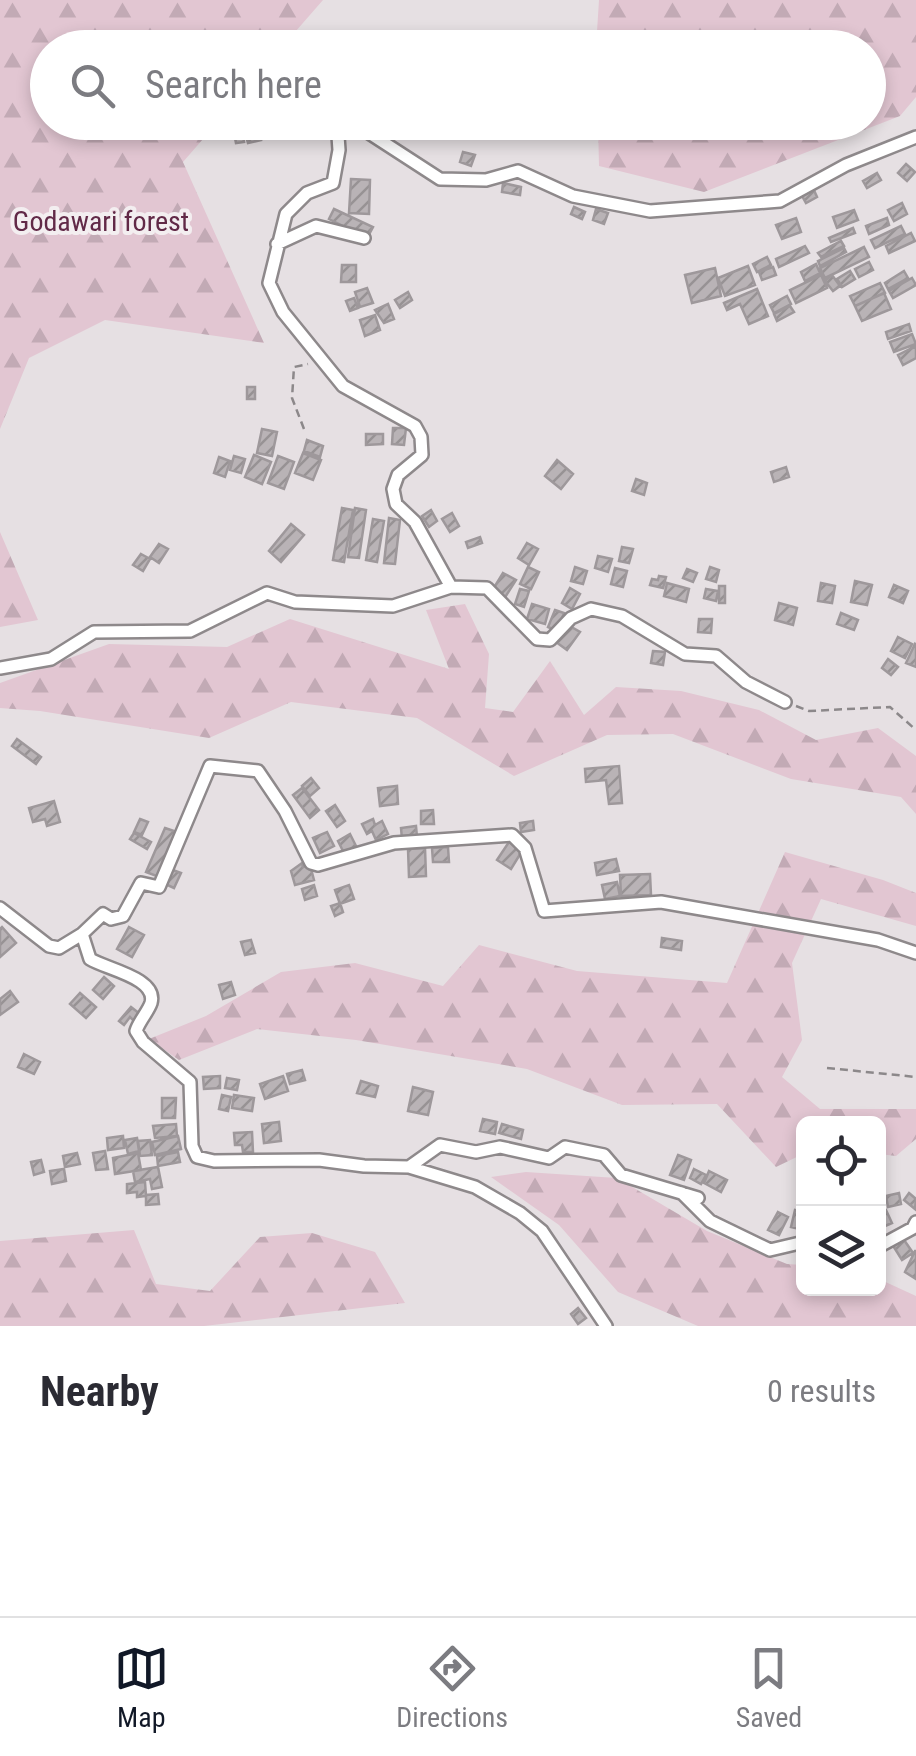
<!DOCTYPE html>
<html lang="en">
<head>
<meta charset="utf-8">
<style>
  :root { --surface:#fff; --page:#f2f2f3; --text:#2b2b33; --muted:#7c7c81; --line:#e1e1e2; --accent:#111827 }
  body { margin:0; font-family:"Roboto Condensed",sans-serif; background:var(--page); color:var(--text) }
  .controls { position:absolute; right:30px; bottom:30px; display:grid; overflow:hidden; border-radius:15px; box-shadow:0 5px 15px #0003 }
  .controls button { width:90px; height:90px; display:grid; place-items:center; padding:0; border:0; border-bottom:2px solid var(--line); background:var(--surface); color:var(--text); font:50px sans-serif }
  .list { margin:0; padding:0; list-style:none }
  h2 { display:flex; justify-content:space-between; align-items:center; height:130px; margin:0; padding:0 40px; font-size:42px }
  h2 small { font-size:32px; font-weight:400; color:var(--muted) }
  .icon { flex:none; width:55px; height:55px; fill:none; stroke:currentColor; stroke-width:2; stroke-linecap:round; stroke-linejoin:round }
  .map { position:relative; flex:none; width:916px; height:1326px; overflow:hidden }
  .search { position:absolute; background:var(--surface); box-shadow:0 5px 15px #0003; left:30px; right:30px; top:30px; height:110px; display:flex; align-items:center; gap:25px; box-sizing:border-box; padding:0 35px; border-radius:55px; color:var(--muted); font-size:38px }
  .sheet { height:290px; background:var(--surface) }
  nav { display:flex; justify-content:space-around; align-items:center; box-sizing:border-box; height:140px; border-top:2px solid var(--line); background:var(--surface); font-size:28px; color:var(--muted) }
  nav a { display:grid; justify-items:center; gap:5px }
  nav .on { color:var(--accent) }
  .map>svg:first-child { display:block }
  .forest { fill:url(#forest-firs) }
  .building { fill:url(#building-hatch); stroke:#9e989b; stroke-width:2.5 }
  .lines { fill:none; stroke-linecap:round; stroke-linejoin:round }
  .minor-casing { stroke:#8e898b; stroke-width:16 }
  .path { stroke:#8c888a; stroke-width:2.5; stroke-dasharray:8 5; stroke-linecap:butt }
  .minor { stroke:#fff; stroke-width:11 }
  .labels { text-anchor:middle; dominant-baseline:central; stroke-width:8; stroke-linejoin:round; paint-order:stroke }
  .park-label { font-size:28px; fill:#612947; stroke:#f3eef0 }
</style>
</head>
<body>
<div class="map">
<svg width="916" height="1326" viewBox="0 0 916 1326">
  <defs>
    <pattern id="forest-firs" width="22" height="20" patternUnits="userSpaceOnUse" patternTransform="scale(2.5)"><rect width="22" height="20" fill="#e2c6d2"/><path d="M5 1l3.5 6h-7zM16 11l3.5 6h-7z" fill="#c2aab5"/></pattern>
    <pattern id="building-hatch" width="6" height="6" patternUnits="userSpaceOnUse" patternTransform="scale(2.5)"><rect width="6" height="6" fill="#b9b3b6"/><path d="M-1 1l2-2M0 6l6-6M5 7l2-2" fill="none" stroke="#979294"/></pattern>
  </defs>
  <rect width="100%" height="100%" fill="#e6e0e3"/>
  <path class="forest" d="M0,0H323L282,47L48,48V122L217,123L183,162L264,343L105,320L29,358L0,429Z
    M599,0H916V97L900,116L704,192L599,166L598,123L868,122V48L596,47Z
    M0,532L38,620L0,627Z
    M465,604L489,654L485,708L513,712L550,661L584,715L616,687L681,691L759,710L816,740L878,728L916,756V814L901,797L791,779L673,734L607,735L514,776L417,718L291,702L209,738L40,711L0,708V683L109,644L227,647L290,619L449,669L426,610Z
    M785,852L883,880L916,893V926L821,899L792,963L802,1040L782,1077L820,1109H916V1139L896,1156L879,1154L878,1124H804L803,1154L776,1167L717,1104L622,1105L527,1069L356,1040L257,1029L179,1060L149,1039L206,1016L281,972L355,963L443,986L479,945L577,971L727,983Z
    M526,1172L617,1178L707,1231L787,1264L803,1265L804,1288H878L879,1279L916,1296V1326H698L618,1292L559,1225L491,1177Z
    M134,1230L156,1284L210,1291L260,1237L312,1233L375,1252L405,1303L204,1326H0V1241Z"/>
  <path class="building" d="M256,122L261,140L248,143L243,126Z
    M276,122L278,125L268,133L261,123Z
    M241,126L244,142L236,143L233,128Z
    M463,152L475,155L471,166L460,162Z
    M906,164L915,172L907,181L898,173Z
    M877,173L881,180L867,188L863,181Z
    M351,179L370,180L369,214L349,213Z
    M503,183L521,187L520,195L502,192Z
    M813,188L817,197L806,203L801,194Z
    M902,203L907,214L894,221L888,210Z
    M574,207L585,212L582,219L571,214Z
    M334,209L373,227L367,238L329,219Z
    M596,209L608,213L604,224L593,220Z
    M854,210L858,220L837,228L833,217Z
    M796,218L801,232L782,239L776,225Z
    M887,218L889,225L869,234L866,226Z
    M901,226L905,234L875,248L871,240Z
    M853,228L855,233L831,242L829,238Z
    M911,233L915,241L889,253L886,246Z
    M841,241L844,246L821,257L818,253Z
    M805,246L809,253L779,267L776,259Z
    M864,247L869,257L825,278L820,268Z
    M844,248L846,252L820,266L818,261Z
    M767,257L771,265L757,272L753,264Z
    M869,262L873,270L859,277L855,269Z
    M816,264L820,273L805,281L801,272Z
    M342,265H356V282H341Z
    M748,266L755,285L725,296L718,278Z
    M773,267L776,275L762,280L759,272Z
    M715,268L721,296L692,303L685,275Z
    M850,271L855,279L842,287L837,279Z
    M904,271L908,278L888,289L885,283Z
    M821,275L827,288L796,303L790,290Z
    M832,275L840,286L833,291L825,281Z
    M912,278L916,285L893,298L889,291Z
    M880,283L885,293L855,306L850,296Z
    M367,288L373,303L360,307L355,292Z
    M757,289L768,316L749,324L740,304L727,310L724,303Z
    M408,292L412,300L400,308L395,300Z
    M884,293L891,309L862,321L855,306Z
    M787,296L791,304L774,313L770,305Z
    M354,298L358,308L350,311L346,301Z
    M388,304L394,319L384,323L375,310Z
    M790,306L794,312L777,321L774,314Z
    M375,315L380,330L365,336L360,320Z
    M909,324L911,331L888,339L886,332Z
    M912,334L916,344L894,352L890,342Z
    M916,346V358L903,365L898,355Z
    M247,387H255V399H247Z
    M393,428H406L404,445L392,444Z
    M262,429L277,432L272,456L257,453Z
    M366,434H383V444L366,445Z
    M307,440L323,446L320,457L304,451Z
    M303,453L321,460L313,480L295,473Z
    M254,455L271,462L262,484L245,477Z
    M234,456L245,459L241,473L230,470Z
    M278,456L294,462L284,489L268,483Z
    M219,457L230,461L225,477L214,473Z
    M557,460L573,474L561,489L545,476Z
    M786,467L789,477L774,482L771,472Z
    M636,479L647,483L644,495L632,491Z
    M342,508L353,510L344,562L333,560Z
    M355,508L366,510L359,558L348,557Z
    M431,510L437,521L429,527L422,516Z
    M452,513L459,526L450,532L442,519Z
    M389,518L400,520L395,564L384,563Z
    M373,519L384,521L377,562L366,560Z
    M291,524L304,535L281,562L269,551Z
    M480,537L482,543L468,548L466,542Z
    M527,543L538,549L529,565L518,558Z
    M159,544L168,549L159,563L150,557Z
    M622,547L633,549L629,563L619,561Z
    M141,554L150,559L143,571L133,565Z
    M598,556L612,559L608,572L595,568Z
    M528,567L539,572L531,589L520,584Z
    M575,567L587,571L583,584L571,581Z
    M710,567L719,570L716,582L706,579Z
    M615,568L627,571L623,587L611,584Z
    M687,569L697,573L693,582L683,578Z
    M503,573L516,580L504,599L492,591Z
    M659,576L666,577L663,588L650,585L652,579L658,580Z
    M855,581L872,585L867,605L851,602Z
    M667,583L689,589L686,602L664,596Z
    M821,583L835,586L832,603L818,601Z
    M894,585L908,591L903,603L889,597Z
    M719,586H725V603H719Z
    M570,588L580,594L572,609L562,603Z
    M520,589L529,591L524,607L515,604Z
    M706,589L718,591L716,601L704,598Z
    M779,603L797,608L793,625L775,620Z
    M532,604L549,609L545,624L527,619Z
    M555,610L564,613L557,631L548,627Z
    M841,613L858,620L854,630L837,624Z
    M699,619H712L711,633L698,632Z
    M568,625L580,632L567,650L556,642Z
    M898,637L912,644L905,658L891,651Z
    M915,644L916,645V667L906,663Z
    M653,651L665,652L663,665L651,663Z
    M888,659L898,667L891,675L882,668Z
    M17,739L41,757L36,764L12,746Z
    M619,766L622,803L609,804L606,780L586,782L585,769Z
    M311,778L319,788L310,796L302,786Z
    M397,786L398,804L380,806L378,788Z
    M302,788L319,810L310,818L293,795Z
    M54,801L60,822L47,826L45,819L33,822L29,808Z
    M335,805L345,821L337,827L326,811Z
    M433,810L434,824H421V811Z
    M140,819L148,822L142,835L134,832Z
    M373,819L375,825L382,821L388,834L376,840L372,831L367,834L362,824Z
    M533,821L534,830L521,832L520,823Z
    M416,826L417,837L402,839L401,828Z
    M165,828L177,832L159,877L146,872Z
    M327,832L334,846L320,853L313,838Z
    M134,833L151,842L147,849L130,839Z
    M350,834L357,848L345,855L338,841Z
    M509,842L522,851L511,869L497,860Z
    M448,847L449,862H433L432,848Z
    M425,848L426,876L409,877L408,849Z
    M616,859L619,871L597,875L595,863Z
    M302,863L303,867L310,865L314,880L295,885L291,871Z
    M170,869L181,873L174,888L163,883Z
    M650,874L651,895L621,896L620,875Z
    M617,882L620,896L605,899L602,885Z
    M314,885L317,896L305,900L302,889Z
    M349,885L354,899L340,904L335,890Z
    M340,903L343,912L335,916L331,906Z
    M2,927L16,943L0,957V929Z
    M129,927L144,935L132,957L117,949Z
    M662,938L682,941L681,950L661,947Z
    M251,940L255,953L245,955L241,942Z
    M104,977L114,986L103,999L93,990Z
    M231,982L235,995L223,999L219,985Z
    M10,991L18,1002L0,1015V999Z
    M80,993L96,1007L86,1018L70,1004Z
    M131,1007L140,1014L134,1021L130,1017L124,1025L119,1021Z
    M24,1054L40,1062L34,1074L18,1067Z
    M302,1070L305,1080L290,1084L287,1074Z
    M220,1076V1088L204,1089L203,1077Z
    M283,1076L288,1091L265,1099L260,1084Z
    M227,1078L239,1080L237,1090L225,1088Z
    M361,1081L378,1086L375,1097L357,1093Z
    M413,1087L433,1092L428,1115L408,1111Z
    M222,1095L231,1097L228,1111L219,1109Z
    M234,1095L254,1098L252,1111L232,1108Z
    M162,1098H176L175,1118H162Z
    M483,1119L497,1122L495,1134L480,1131Z
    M279,1122L281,1141L264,1143L262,1124Z
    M176,1124L177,1136L155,1138L153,1126Z
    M502,1124L523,1130L521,1139L499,1133Z
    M252,1132L253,1152H243L242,1145H235L234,1133Z
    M123,1136L124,1148L108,1150L107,1138Z
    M178,1136L181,1149L155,1155L152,1142Z
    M137,1138L139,1151L128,1154L125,1140Z
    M150,1140L152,1155L140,1156L138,1141Z
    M105,1151L108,1169L96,1170L93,1153Z
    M178,1152L180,1162L158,1166L157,1156Z
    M77,1153L80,1164L65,1167L63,1156Z
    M138,1153L141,1170L115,1174L113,1158Z
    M678,1155L691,1160L684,1180L670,1175Z
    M41,1160L44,1172L34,1175L31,1162Z
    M158,1167L162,1187L152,1189L150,1179L135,1182L133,1171Z
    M64,1169L66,1181L52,1184L50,1171Z
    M694,1169L706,1175L701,1184L690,1178Z
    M709,1171L727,1180L721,1192L704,1183Z
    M145,1182L146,1196L137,1197V1192L127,1193V1184Z
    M899,1193L901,1204L888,1207L886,1196Z
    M909,1193L916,1199L915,1209L904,1200Z
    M158,1194L159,1204L146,1205V1195Z
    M795,1210L804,1212V1230L791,1227Z
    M886,1210L892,1223L878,1229V1213Z
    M778,1212L788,1217L779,1235L768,1230Z
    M902,1237L913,1253L902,1260L892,1244Z
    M915,1251H916V1279L905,1272Z
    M578,1308L586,1318L578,1324L571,1314Z"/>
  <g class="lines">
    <defs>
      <path id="minor" d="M337,122L339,150L333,183L307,193L286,214L269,283L283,312L343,386L415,426L421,437L422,455L398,475L393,489L396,504L415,522L451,587
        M359,122L366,131L440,179L486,180L518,171L573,196L650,211L780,201L846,165L916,137
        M277,244L316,226L364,238
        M0,668L51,659L94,632L190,631L267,593L295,602L393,606L451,587L487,588L537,639L550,640L571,618L591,609L622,616L685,654L716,656L746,682L785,702
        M0,908L49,946L59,948L82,934L90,959C106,969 158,978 151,1003C148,1012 139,1021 136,1031L143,1042L190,1082L192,1146L197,1157L214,1161L319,1160L364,1166L409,1167L475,1187L520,1213L542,1231L606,1326
        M82,934L103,914L111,919L123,916L141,883L159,887L210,766L258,771L285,811L311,863L318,865L394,843L512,835L525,848L544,911L661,902L878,940L916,953
        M409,1167L440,1145L476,1152L500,1147L549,1158L565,1147L604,1155L621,1175L698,1198
        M682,1193L710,1221L770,1250L804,1242
        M878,1247L913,1228L916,1222"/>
    </defs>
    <use href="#minor" class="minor-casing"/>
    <path class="path" d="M304,429L292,398L294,367L308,364
      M796,706L809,711L890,707L916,730
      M827,1068L916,1077"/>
    <use href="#minor" class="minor"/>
  </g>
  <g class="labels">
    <g class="park-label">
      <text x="101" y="221">Godawari forest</text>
    </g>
  </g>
</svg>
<div class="controls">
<button><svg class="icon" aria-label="locate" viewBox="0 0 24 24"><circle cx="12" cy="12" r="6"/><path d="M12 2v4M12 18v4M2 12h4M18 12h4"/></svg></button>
<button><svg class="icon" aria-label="layers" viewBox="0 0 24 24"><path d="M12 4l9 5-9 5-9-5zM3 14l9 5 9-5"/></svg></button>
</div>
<div class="search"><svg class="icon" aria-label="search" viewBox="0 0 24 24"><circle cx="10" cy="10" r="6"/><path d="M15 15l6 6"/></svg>Search here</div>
</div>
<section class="sheet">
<h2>Nearby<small>0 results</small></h2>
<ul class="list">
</ul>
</section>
<nav>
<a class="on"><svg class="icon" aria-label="map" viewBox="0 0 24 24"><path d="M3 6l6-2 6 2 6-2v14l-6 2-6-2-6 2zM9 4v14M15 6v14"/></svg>Map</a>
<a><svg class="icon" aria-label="directions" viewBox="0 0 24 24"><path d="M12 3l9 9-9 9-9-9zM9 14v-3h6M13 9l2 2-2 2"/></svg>Directions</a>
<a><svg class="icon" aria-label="saved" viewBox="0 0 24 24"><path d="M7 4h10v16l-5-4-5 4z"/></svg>Saved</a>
</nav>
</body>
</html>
